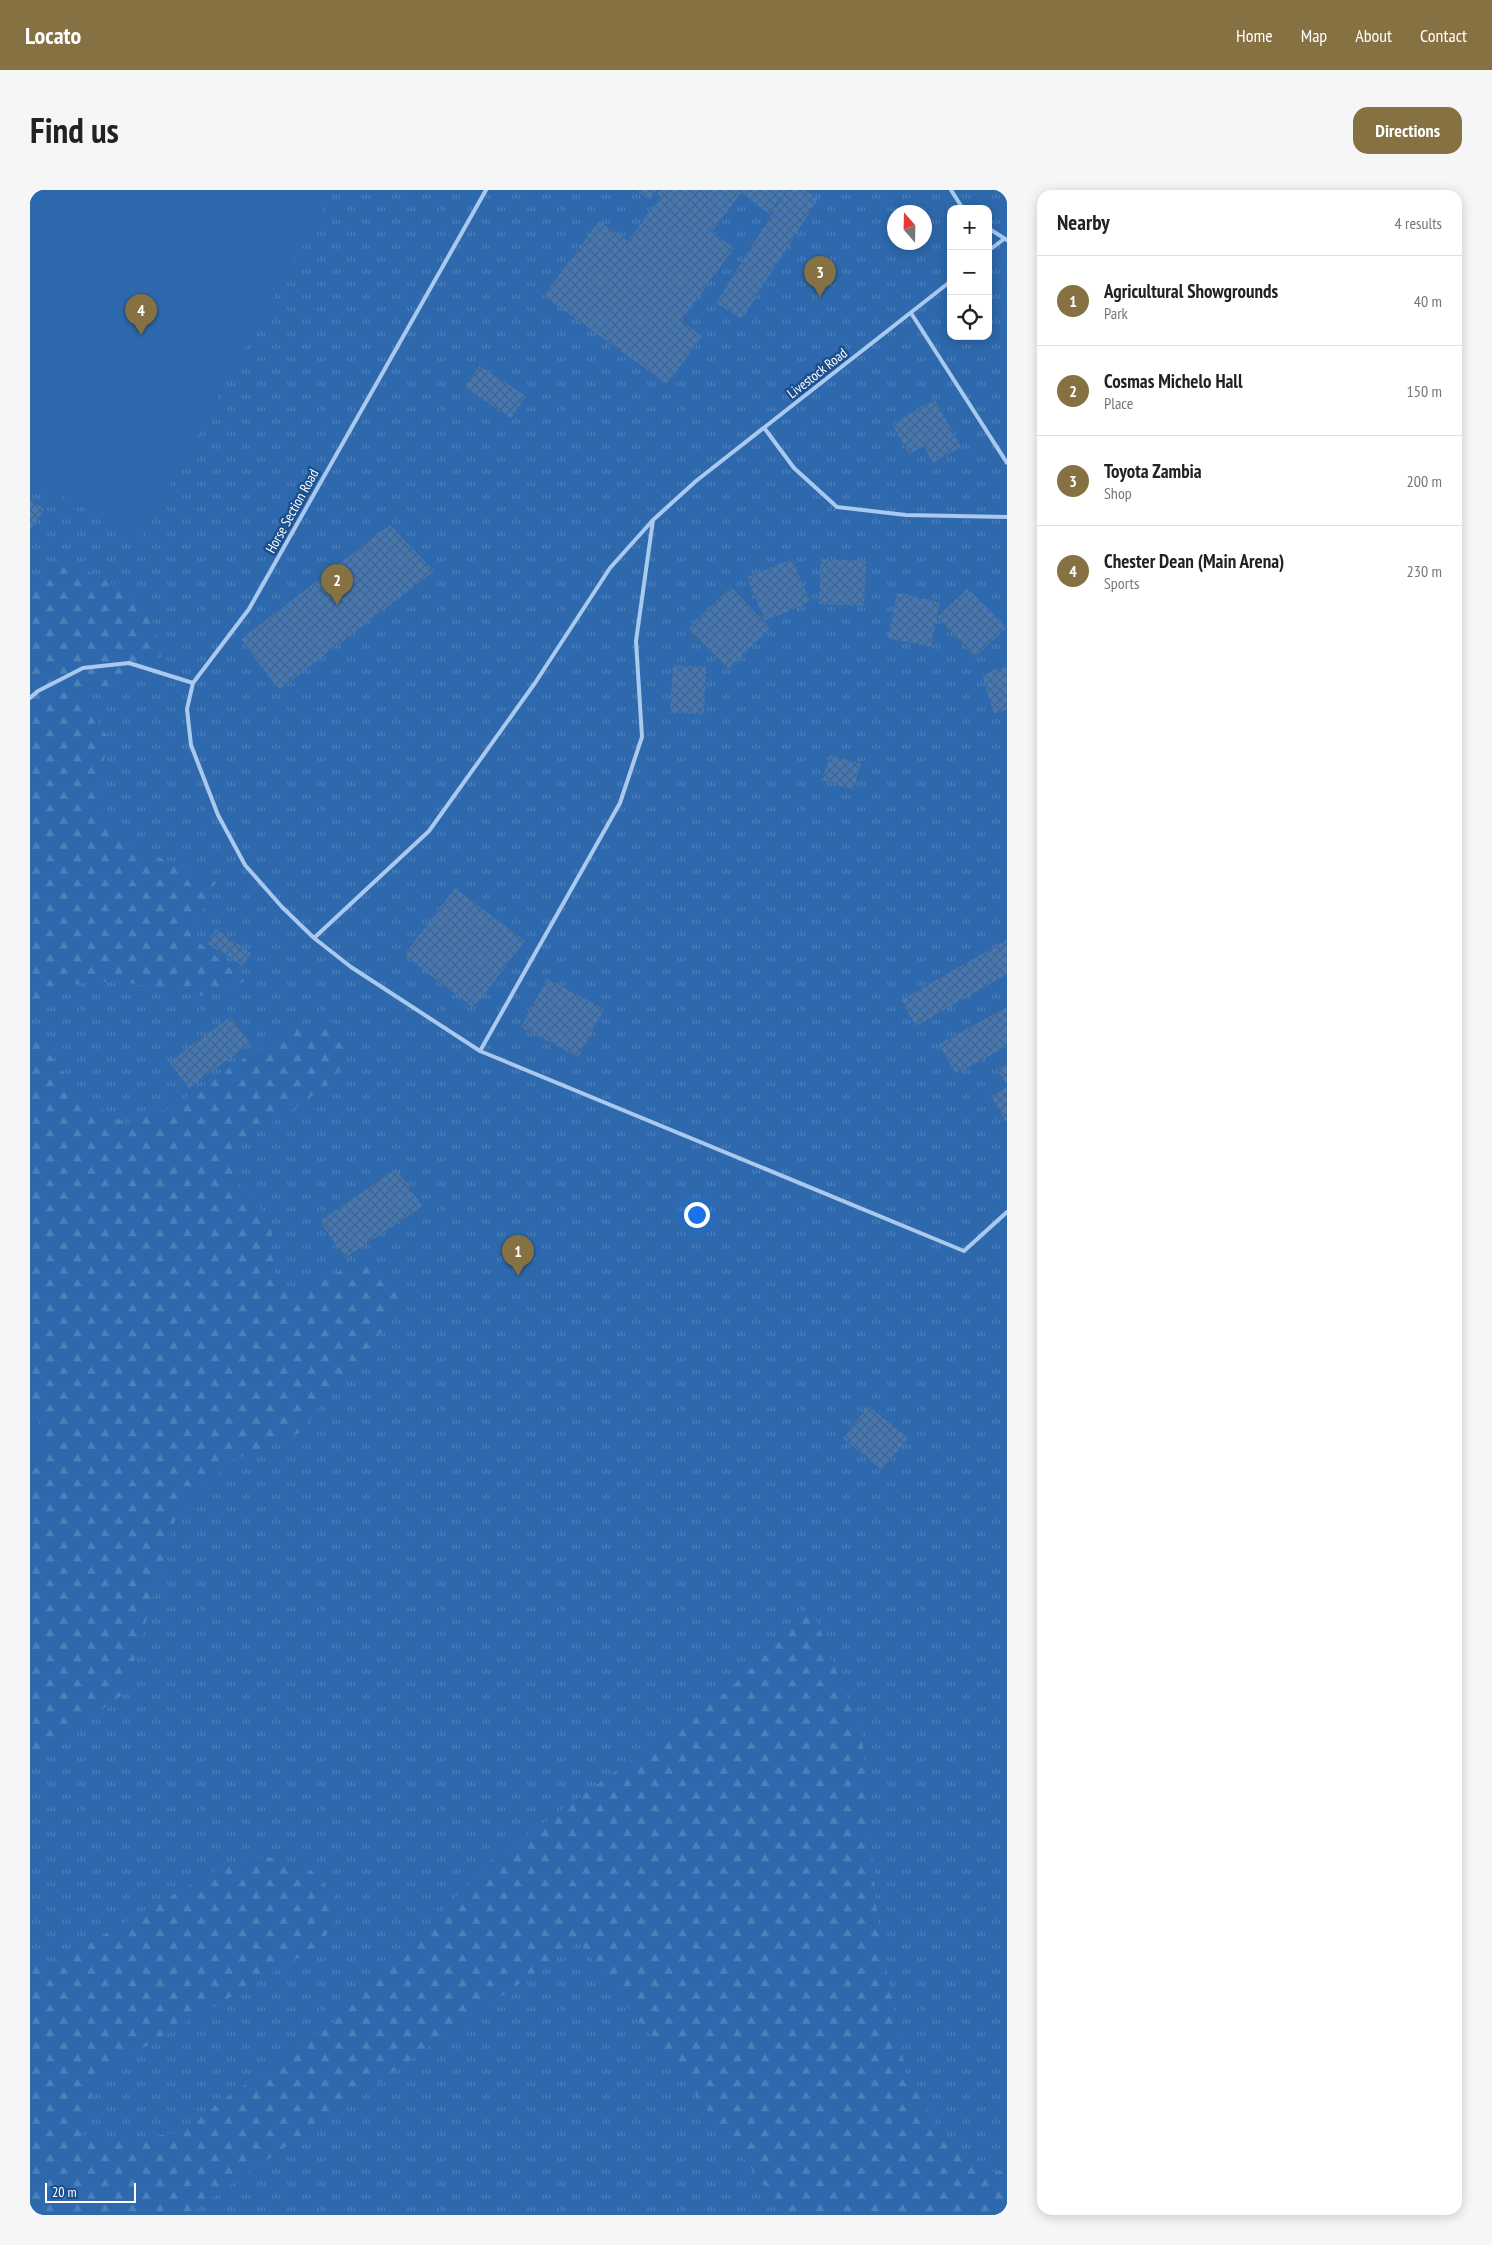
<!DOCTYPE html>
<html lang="en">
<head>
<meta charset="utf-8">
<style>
  :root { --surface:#fff; --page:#f6f6f6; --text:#222; --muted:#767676; --line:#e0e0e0; --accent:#857141 }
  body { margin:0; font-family:"PT Sans Narrow",sans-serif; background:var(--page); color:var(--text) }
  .controls { position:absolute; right:15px; top:15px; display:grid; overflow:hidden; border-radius:10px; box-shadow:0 2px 12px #0003 }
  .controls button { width:45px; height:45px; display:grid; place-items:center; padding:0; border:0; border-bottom:1px solid var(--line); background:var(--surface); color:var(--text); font:25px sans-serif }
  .compass { position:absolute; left:857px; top:15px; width:45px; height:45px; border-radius:50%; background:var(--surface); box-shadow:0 2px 12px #0003; rotate:340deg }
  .scale { position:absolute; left:15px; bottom:12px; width:91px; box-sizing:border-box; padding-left:5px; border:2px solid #fff; border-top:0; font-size:14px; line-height:18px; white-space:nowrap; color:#fff; -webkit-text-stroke:4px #1b4f8f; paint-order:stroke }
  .you { position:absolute; left:666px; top:1024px; width:18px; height:18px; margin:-12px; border:4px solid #fff; border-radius:50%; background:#1a73e8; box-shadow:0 0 0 8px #1a73e833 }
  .badge { display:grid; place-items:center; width:32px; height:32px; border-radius:50%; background:var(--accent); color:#fff; font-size:16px; font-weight:700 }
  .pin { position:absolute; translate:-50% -41px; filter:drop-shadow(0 1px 2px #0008) }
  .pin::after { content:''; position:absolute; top:26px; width:18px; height:15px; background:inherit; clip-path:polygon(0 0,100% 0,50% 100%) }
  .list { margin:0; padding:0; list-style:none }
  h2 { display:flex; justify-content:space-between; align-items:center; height:65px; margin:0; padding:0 20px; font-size:21px }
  h2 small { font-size:16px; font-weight:400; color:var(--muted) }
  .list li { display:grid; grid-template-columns:32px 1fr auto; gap:15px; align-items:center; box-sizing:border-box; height:90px; padding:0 20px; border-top:1px solid var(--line) }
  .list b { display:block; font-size:19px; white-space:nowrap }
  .list p { margin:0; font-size:16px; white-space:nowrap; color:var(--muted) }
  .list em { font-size:16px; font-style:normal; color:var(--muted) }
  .icon { flex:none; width:28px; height:28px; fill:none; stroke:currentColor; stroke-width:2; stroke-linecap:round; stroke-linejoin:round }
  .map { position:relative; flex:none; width:977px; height:2025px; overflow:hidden; border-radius:15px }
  header { display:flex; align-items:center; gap:30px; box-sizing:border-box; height:70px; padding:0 25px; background:var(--accent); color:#fff }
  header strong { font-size:24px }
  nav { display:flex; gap:28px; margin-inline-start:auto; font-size:18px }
  .intro { display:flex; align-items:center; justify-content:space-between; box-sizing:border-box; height:120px; padding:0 30px }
  h1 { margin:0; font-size:35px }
  .button { padding:12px 22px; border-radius:15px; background:var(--accent); color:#fff; font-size:18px; font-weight:700 }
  main { display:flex; gap:30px; padding:0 30px }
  aside { flex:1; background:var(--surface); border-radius:15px; box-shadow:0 2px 12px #0003 }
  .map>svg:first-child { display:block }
  .grass { fill:url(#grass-tufts); fill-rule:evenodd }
  .forest { fill:url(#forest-firs) }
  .garden { fill:#2e69ad }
  .building { fill:url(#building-cross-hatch) }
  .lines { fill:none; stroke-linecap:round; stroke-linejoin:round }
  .lane { stroke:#a9c9ee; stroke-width:4 }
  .labels { text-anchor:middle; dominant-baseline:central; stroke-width:5; stroke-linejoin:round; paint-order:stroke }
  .street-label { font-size:14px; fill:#fff; stroke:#1b4f8f }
</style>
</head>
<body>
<header>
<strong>Locato</strong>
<nav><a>Home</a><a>Map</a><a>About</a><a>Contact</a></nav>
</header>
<div class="intro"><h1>Find us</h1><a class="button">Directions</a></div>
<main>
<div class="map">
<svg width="977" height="2025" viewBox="0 0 977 2025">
  <defs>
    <pattern id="grass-tufts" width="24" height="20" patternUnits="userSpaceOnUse" patternTransform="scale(1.25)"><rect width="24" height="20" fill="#2e69ad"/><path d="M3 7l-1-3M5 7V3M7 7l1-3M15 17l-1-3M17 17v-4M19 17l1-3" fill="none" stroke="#4d80b9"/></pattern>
    <pattern id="forest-firs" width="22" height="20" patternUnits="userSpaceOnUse" patternTransform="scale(1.25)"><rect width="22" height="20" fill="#2e69ad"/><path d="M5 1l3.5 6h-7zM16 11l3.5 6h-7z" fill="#4d80b9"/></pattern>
    <pattern id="building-cross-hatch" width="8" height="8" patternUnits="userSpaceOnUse" patternTransform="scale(1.25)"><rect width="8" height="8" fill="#4478b7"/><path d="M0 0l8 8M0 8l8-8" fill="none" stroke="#486282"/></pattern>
  </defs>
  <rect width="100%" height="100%" fill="#1b4f8f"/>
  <path class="grass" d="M0,0H977V2025H0ZM921,19H958V146H921ZM864,22H894V52H864Z"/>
  <path class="forest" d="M31,374L53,380L75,389L118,418L134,464L91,494L47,501L77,546L69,616L97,654L186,692L161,746L216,791L175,806L87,791L41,794L4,810L0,820V392L8,383Z
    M302,831L318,850L314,872L301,893L206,957L209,994L241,1030L245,1099L267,1107L283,1090L338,1073L378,1108L269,1243L199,1272L147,1324L95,1503L0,1569V1282L6,1278L11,1234L0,1216V838L52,909L97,934L142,917L257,839Z
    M782,1420L832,1544L848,1735L876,1884L914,1948L950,1982L977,1981V2025H757L549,1752L158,2025H0V1776L28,1771L190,1678L236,1666L282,1681L314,1717L290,1755L99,1866L63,1899L51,1945L98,1950L146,1943L302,1834L462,1670L697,1501Z"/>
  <path class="garden" d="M0,0H303L110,349L0,289Z
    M0,1216C12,1237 26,1265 0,1282Z"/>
  <path class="building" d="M606,0H627L619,10Z
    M629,0H756L739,24L711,3L682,42L704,58L651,131L672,146L637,194L514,106L569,31L598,51L631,6L626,4Z
    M757,0H774L788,9L712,129L686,113Z
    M449,176L496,206L481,228L435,198Z
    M905,210L931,257L903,273L894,256L879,264L862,234Z
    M0,310L14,319L0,341Z
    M360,335L404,381L249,500L211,449Z
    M762,369L780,412L735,431L717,387Z
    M791,369L836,371L834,416L789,414Z
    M701,397L740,438L698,479L658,439Z
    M938,398L976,438L945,467L907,427Z
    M867,403L910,412L901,457L858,448Z
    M643,475L676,477L674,524L640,523Z
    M977,477V520L964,524L952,485Z
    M800,565L831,574L823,600L792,590Z
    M425,698L495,751L444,818L374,765Z
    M186,739L221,763L213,776L177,753Z
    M977,750V784L886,836L871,810Z
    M517,789L574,819L548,867L491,837Z
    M977,817V856L926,884L909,854Z
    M200,827L220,853L159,898L139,872Z
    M977,873V895L967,879Z
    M977,897V931L976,932L961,906Z
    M366,979L392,1016L315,1068L290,1031Z
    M838,1216L878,1248L852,1280L813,1248Z"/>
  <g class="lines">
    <path class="lane" d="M921,0L933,19
      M958,38L977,50
      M958,61L974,49
      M881,123L977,273
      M735,239L764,278L807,317L876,325L977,327
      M163,493L157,519L161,555L188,625L215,675L252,717L284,748L321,777L450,861L934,1061L977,1022
      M0,508L8,501L53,478L99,473L163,493L219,419L456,0
      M284,748L399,641L505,493L580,378L623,330L666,291L921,91
      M450,861L590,613L612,547L606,451L623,330"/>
  </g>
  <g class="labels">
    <g class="street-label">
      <text transform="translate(787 183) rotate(-38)">Livestock Road</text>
      <text transform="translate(262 321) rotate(-61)">Horse Section Road</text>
    </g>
  </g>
</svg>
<div class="controls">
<button>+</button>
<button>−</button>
<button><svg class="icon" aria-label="locate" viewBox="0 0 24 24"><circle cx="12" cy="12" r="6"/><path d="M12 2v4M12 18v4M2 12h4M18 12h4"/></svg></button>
</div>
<svg class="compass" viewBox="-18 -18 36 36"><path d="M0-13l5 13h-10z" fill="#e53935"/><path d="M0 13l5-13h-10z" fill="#767676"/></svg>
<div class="scale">20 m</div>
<div class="you"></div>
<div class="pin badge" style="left:488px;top:1086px">1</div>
<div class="pin badge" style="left:307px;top:415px">2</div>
<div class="pin badge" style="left:790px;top:107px">3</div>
<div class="pin badge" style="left:111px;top:145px">4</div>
</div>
<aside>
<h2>Nearby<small>4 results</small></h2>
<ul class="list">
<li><span class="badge">1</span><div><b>Agricultural Showgrounds</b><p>Park</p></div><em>40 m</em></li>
<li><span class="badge">2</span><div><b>Cosmas Michelo Hall</b><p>Place</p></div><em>150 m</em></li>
<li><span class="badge">3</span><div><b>Toyota Zambia</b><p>Shop</p></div><em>200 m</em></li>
<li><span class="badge">4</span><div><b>Chester Dean (Main Arena)</b><p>Sports</p></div><em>230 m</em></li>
</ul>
</aside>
</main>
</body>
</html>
